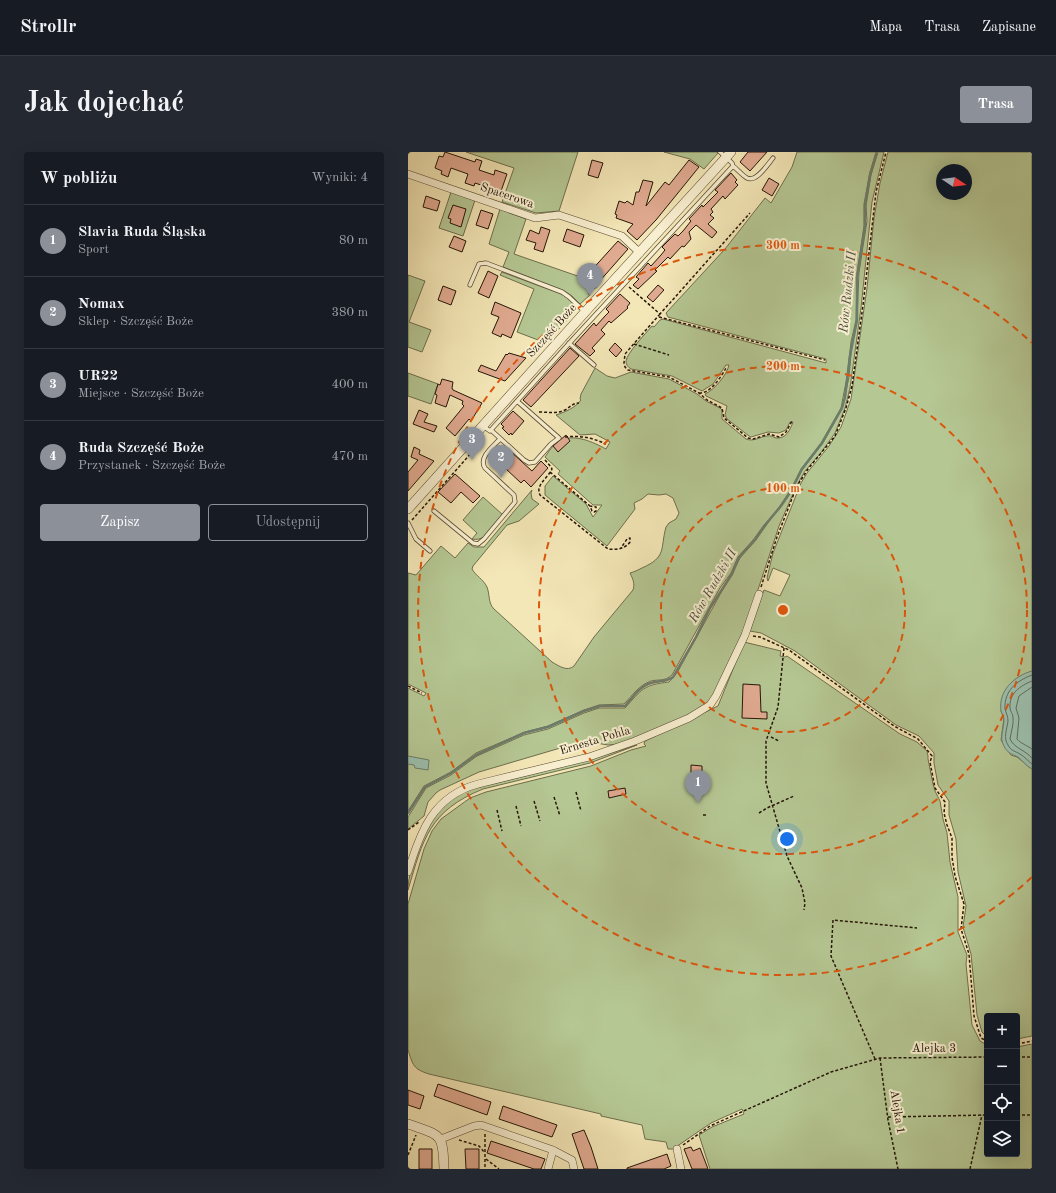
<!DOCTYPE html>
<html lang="pl">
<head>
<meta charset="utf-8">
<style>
  :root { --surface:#171b24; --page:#242831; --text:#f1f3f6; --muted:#9ea1a6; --line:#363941; --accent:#8c9099 }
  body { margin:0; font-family:"Old Standard TT",serif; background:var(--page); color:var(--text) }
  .controls { position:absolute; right:12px; bottom:12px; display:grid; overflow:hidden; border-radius:4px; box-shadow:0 4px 16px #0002 }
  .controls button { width:36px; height:36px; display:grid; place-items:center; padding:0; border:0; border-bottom:1px solid var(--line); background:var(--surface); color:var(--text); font:20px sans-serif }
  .compass { position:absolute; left:528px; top:12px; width:36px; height:36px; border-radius:50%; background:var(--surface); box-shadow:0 4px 16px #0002; rotate:103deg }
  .you { position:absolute; left:379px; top:687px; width:14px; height:14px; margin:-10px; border:3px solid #fff; border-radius:50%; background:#1a73e8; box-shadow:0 0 0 6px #1a73e833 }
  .badge { display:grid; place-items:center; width:26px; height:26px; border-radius:50%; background:var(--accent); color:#fff; font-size:13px; font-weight:700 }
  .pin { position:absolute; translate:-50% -33px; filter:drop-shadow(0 1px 2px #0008) }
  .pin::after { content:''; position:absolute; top:21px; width:14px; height:12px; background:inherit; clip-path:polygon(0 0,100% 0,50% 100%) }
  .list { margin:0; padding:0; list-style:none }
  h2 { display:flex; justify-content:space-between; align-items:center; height:52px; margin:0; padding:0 16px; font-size:17px }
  h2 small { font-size:13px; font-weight:400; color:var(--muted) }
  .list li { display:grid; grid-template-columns:26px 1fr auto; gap:12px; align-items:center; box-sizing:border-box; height:72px; padding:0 16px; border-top:1px solid var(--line) }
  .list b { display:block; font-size:15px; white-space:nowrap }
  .list p { margin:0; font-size:13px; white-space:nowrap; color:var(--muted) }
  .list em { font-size:13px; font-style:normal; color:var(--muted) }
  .actions { display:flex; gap:8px; padding:12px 16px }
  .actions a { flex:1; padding:9px 0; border:1px solid var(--accent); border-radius:4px; text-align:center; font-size:14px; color:var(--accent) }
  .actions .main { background:var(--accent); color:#fff }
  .icon { flex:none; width:22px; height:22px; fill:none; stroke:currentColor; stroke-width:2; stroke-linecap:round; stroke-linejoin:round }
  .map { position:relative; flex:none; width:624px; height:1017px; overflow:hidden; border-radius:4px }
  header { display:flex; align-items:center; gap:24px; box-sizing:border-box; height:56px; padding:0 20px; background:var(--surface); border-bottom:1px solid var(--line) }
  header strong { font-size:19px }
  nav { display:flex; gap:22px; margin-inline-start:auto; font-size:14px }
  .intro { display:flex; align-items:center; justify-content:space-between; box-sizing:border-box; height:96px; padding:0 24px }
  h1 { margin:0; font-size:28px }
  .button { padding:10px 18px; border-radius:4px; background:var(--accent); color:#fff; font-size:14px; font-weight:700 }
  main { display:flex; gap:24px; padding:0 24px }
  aside { flex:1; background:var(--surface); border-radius:4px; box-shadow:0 4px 16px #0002 }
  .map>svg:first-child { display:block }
  .green { fill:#b5c793; stroke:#6d6e4d; fill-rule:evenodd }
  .water { fill:#9cc0ae; stroke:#6c7c6b }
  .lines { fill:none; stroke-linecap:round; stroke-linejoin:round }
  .shore { stroke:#606b5a; stroke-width:1 }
  .stream { stroke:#6c7c6b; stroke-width:2.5 }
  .building { fill:#e0aa90; stroke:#251607 }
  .service-casing { stroke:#594a33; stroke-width:5 }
  .minor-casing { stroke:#594a33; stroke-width:8 }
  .tertiary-casing { stroke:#594a33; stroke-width:10 }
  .path { stroke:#251607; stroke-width:1.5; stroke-dasharray:3 2; stroke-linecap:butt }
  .service { stroke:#f8efd0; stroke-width:3.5 }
  .minor { stroke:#f8efd0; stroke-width:7 }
  .tertiary { stroke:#f8efd0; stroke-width:9 }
  .ring { fill:none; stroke:#de560c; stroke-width:2; stroke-dasharray:7 5 }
  .labels { text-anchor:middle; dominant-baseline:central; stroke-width:4; stroke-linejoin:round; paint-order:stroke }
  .street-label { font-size:12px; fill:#251607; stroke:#f8efd0 }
  .water-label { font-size:13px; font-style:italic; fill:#4f5241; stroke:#f8efd0 }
  .centre { fill:#de560c; stroke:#f8efd0; stroke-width:2 }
  .ring-label { font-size:12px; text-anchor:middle; font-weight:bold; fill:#de560c; stroke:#f8efd0; stroke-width:4; stroke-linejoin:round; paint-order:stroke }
</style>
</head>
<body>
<header>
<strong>Strollr</strong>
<nav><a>Mapa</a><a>Trasa</a><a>Zapisane</a></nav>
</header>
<div class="intro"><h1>Jak dojechać</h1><a class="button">Trasa</a></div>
<main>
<aside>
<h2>W pobliżu<small>Wyniki: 4</small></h2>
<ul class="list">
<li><span class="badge">1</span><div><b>Slavia Ruda Śląska</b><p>Sport</p></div><em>80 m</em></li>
<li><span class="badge">2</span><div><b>Nomax</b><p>Sklep · Szczęść Boże</p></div><em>380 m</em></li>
<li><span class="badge">3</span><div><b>UR22</b><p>Miejsce · Szczęść Boże</p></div><em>400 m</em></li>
<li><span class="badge">4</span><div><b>Ruda Szczęść Boże</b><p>Przystanek · Szczęść Boże</p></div><em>470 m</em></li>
</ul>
<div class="actions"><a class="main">Zapisz</a><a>Udostępnij</a></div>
</aside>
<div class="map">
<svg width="624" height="1017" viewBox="0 0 624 1017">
  <rect width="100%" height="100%" fill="#f4e7b7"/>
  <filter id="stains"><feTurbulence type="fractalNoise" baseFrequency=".005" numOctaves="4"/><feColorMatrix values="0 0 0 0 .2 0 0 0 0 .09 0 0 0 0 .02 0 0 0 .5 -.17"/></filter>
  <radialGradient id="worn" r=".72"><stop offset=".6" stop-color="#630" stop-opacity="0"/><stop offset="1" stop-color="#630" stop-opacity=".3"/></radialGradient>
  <path class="green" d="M58,0H170L151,59L128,61L94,50L106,16Z
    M256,0H309L310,1L296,17L282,7Z
    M389,0H468L462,20L456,52V74L449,121L448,168L443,190L439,225L433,256L413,291L393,317L382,339L365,364L356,373L345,388L330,405L323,421L312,436L264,523C256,530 251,527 243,529C231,533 224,544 216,552L191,553L176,558L140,574L117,580L68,601L43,620L16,634L0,659V536L16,544L18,541L0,532V421L8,423L33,394L47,406L60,391L66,395H76L124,338L123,341L124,347L131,352L111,369L99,373L65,414L64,417C68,424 75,427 79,435C82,443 80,451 86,457L144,510C151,514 159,520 166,514L186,485L225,438C227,432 225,427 222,421C226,420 230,418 234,416C259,405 252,397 258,375L261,371L268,367L271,361L265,346L258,342L251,343L240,342L234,347L226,351L227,357L199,394L137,343V334L145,324L178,352L185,365L194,353H185L150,322L152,319L137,305C140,301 146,291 151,289C166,281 185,290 198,297L202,290L187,282L172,283L148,263C157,260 167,256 173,248L172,247L173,242L187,216L199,224L207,226L223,220L261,227L289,242L298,249L312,256L314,258V267L338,287C346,290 351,285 359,284C362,283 365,285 368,286C378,287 382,278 385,270H382L378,278L371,281L360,280L343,285L341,284L319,267L317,263L319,254L298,244L297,242C306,238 319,223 321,213H318L305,232L294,239L264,224L223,217C220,215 218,213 218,209C219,201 238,181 244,174L246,175L252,168L255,167L418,211V207L260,165L258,161L317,97L357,46L363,51L384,15Z
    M470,0H476L464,50L453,156L442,236L437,256L427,281L412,302L397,319L389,333L371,374L340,468L307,543C286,568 241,580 211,592L200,593L176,589L71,620L32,638L28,641L20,650L16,664L0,677V665L18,636L43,623L69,604L116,583L140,577L176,561L191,556H217C234,537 235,533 261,530L269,521L315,437L324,422L332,406L347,389L383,339L394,318L415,291L434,257L441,225L444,190L449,168L451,120L459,69L458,54L463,23Z
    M480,0H624V519L605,529L593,559L596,566L593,588L603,603L609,605L624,617V884L609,887V864H579V885L574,880L569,863L563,802L555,775L558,754L550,720L548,687L541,663V649L530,633L526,611V601L511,584L488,573L387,499L353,481L342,479L356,438L372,444L382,423L365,416L360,429L359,426L365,401L393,331L399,321L421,294L433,275L443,247L459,136L466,66L472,31ZM534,18H558V42H534Z
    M43,40L67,48L55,84L31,76Z
    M92,57L118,67L106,102L184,129L190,134L186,137L185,136L180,142L182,143L172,152L164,144L155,138L95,115L101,100L81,92Z
    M94,120L153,142L158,144L170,156L138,191L109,180L126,137L92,123Z
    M0,123L17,129L1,170L23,178L14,200L0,195Z
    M0,221L30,232L23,252L0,244Z
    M75,345L95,363L76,385C72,387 69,388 64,387L69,381L55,368Z
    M336,490L373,499L372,504L377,505L379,504L492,582L509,590L519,599L520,604V607L525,632L527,639L532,649L535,667L539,681L542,710L550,745V780L559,803L558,812L564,873L572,889L579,893V1002H609V895L624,892V1017H302L291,983L304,975L336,962L334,957L303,971L265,997H260L258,990L237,987L234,973L193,964V962L21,922C5,917 5,913 0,898V752L16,697L24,679L33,667L62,646L78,640L183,614L223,598L238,594L236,592L237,589L310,554Z
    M229,593L182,611L75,637C21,659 15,687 0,738C0,727 3,718 6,708C15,679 31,649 61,638L181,608Z"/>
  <path class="water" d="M624,519V617C618,614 615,609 610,605C604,602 599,601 596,594C591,586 596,577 596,568C596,564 594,562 593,559C590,539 606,524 624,519Z
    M0,604L21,608L20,618L7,616L6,613L0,612Z"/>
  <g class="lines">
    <path class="shore" d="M624,523C608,529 596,539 597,557C598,561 600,564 600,569C599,577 595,586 600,593C603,599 607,599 612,602C617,605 620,609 624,612
      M624,529C612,534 601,541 602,556C602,559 605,562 605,565C606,572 603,580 602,587C606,596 617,598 624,606
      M624,535L611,544L608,556L611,566L609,587C612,591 620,594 624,597"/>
    <path class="stream" d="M0,661L17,635L43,621L68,603L116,581L140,575L176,559L192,554H217C224,546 232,534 243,531C252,528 257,531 265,525L288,485L302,456L324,422L331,405L347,388L357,373L373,354L383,339L394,317L414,291L434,256L437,245L442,204L449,168V126L457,74V53L462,23L469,0"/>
  </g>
  <path class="building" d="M37,0L67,10L68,7L74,9L71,18L86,23L87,18L99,22L92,42L84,40L85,37L67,31L66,34L57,31L60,22L43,16L40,25L33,22L34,19L27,16L31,4L35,5Z
    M340,0H359L342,19L332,10Z
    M184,8L195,11L190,26L180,23Z
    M281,8L291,15L248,68L229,88L219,79L225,72L208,66L209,63L207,62L211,49L217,51L219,49L225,53L228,40H231L235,28L245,30L238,54L257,30L261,33Z
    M323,21L329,28L327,30L330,33L317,47L315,44L303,57L305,60L302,63L306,66L300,72L309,80L304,86L288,73L281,80L283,87L276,95L274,94L262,107L260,105L247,118L249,119L230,137L225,133L231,127L228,125L240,111L243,114L253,103L257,98L254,95L267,82L270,84L275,79L283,69L281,67L294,53L295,55L310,40L307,38Z
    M361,26L371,32L364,44L354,38Z
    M18,44L32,49L29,59L15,55Z
    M45,53L58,57L53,75L42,71L43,67L40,66Z
    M73,58L85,62L80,77L68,73Z
    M133,75L142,78L135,100L126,97L128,91L118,88L122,78L131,82Z
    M159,77L176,83L172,95L155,89Z
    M46,84L58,89L54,100L41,95Z
    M210,89L220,97L190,131L182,124L179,127L170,124L172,118L181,121Z
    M80,119L90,124L81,146L70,141Z
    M250,133L256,138L245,150L239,145Z
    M35,134L48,139L43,153L30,148Z
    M212,142L222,151L219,155L220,156L203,171L201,169L193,178L197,182L184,196L187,199L182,204L167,192L186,171L188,174L197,164L201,160L198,157Z
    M87,150L113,161L103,186L94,182L93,185L84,181L91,165L83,162Z
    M207,191L214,198L208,205L201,198Z
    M162,196L171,204L123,255L115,248Z
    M101,201L118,206L97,229L70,219L73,213L88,219L98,202L99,203Z
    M34,227L45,230L44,236L45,238L74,251L63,269L61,267L47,284L38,276L56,254L54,252L55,249L42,243L38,255L27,251L29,243L27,242L30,232L32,233Z
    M11,258L20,262L16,270L29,274L26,280L5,272Z
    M105,259L116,269L104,283L103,281L101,283L94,276L96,275L93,272Z
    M158,283L162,289L150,300L145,294Z
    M6,295L12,298L11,302L26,309L0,339V320L10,308L3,305Z
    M101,298L124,319L133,309L140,316L123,335L116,328L113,331L97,316L95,318L87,311L97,299L98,301Z
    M47,322L72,344L65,351L53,340L43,351L30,340Z
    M335,532L352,533L353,560H359V567L334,566Z
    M283,613L294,614V636H283Z
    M217,636L218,642L201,646L200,639Z
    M30,932L83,950L79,963L26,944Z
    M0,938L16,944L12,957L0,953Z
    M95,954L149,973L144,985L91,967Z
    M176,978L183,995L190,1017H176L164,982Z
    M83,989L137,1007L133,1017H126L79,1001Z
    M283,995L285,999L292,996L300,1017H284L276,997Z
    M11,997H24V1017H11Z
    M57,997H71V1017H58Z
    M259,1002L263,1014L256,1017H219V1016Z"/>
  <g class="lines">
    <defs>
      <path id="service" d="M325,14C329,17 334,23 339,26C348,31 360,12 365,6
        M62,133L71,112L78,111L154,140L161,145L176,159
        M161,191L186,213
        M75,274L82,279L167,185L325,14L324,11L312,0
        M83,278L116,308L121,311L127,310L143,292L151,286L109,249
        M26,359L65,391L70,392L76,387L107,350L106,343L77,316C70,305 86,294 92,287
        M0,371L8,387L22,399"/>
      <path id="minor" d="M0,22L127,66L151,63L214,84L232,101
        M0,720C12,680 25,644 70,632L181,605L227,589L281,566L302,553L308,544L337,483L351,442
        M33,987L66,974L73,973L145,998L164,1008L166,1017
        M269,997L273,1017
        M140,1017L145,998"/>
      <path id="tertiary" d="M0,357L187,149L323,0
        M0,972C33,984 35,980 36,1017"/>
    </defs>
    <use href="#service" class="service-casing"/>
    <use href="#minor" class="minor-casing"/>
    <use href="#tertiary" class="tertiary-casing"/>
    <path class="path" d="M221,135L252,162L342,61
      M252,162L217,202L216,211L217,215L220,218L261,225L291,241L299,248L314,256L316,266L340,286L345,287L361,282L371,285L378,280L384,269
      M251,165L417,208
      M226,192L261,203
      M291,241C302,242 313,225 318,216
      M131,260C140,260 148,262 157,258C162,255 165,251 171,251
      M157,285C172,283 185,286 198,292
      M137,308L143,315L144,317C140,326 127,333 132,343L200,397C208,398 217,397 222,390V386L219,387L213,396
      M142,320L182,354L184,359L186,360L188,359V355L182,354
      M4,368L65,299
      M353,435L369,385L389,334L400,317L427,284L438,256L444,234L455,153L468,40L478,0
      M345,484L352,485L381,498L486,574L510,587L524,604L522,610L527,636L537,650L536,661L539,673L544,686V705L547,724L556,752L553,777L561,802L566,864L573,886L579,889
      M376,496L370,555L358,589V631L379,704L394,736L397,751L396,758
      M0,534L14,541
      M363,585L371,589
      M168,640L173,659
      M146,645L152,664
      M126,649L132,669
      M108,654L113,674
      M89,658L94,679
      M351,661L359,656L386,644
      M295,663H300
      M0,678L11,670
      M609,892L624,889
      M609,905H624
      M472,906L480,968L490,1017
      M467,907L423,804L425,768L509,776
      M609,963H624
      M480,965L579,963
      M77,982V1017
      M51,988L71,994L77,1001
      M275,993L302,974L423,920L472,906L579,905
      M0,1003L8,983
      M78,1007L91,1017
      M562,1017L574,963"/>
    <use href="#service" class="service"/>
    <use href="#minor" class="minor"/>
    <use href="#tertiary" class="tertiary"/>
  </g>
  <g class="ring">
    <circle cx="375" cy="458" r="122"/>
    <circle cx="375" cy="458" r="244"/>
    <path d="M624 725A365 365 0 1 1 624 191"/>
  </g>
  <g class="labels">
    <g class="street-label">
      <text transform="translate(99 44) rotate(19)">Spacerowa</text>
      <text transform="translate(144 179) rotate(-48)">Szczęść Boże</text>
      <text transform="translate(187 589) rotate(-17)">Ernesta Pohla</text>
      <text x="526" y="897">Alejka 3</text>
      <text transform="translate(489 960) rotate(81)">Alejka 1</text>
    </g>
    <g class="water-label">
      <text transform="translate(440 140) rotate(-84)">Rów Rudzki II</text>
      <text transform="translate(305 434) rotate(-60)">Rów Rudzki II</text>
    </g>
  </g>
  <circle cx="375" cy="458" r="6" class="centre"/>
  <g class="ring-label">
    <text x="375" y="97">300 m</text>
    <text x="375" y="218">200 m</text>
    <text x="375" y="340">100 m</text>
  </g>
  <rect width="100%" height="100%" filter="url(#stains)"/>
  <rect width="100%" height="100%" fill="url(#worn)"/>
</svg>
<div class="controls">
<button>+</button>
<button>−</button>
<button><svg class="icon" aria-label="locate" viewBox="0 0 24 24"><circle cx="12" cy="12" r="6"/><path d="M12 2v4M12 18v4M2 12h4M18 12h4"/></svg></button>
<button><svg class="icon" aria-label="layers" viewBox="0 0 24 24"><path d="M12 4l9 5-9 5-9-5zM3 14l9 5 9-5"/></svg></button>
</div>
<svg class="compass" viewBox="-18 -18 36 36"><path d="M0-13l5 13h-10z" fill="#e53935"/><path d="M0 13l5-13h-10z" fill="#9ea1a6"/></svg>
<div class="you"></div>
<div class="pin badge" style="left:290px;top:651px">1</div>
<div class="pin badge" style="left:93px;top:326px">2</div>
<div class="pin badge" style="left:64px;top:308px">3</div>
<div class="pin badge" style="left:182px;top:144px">4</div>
</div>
</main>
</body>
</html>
